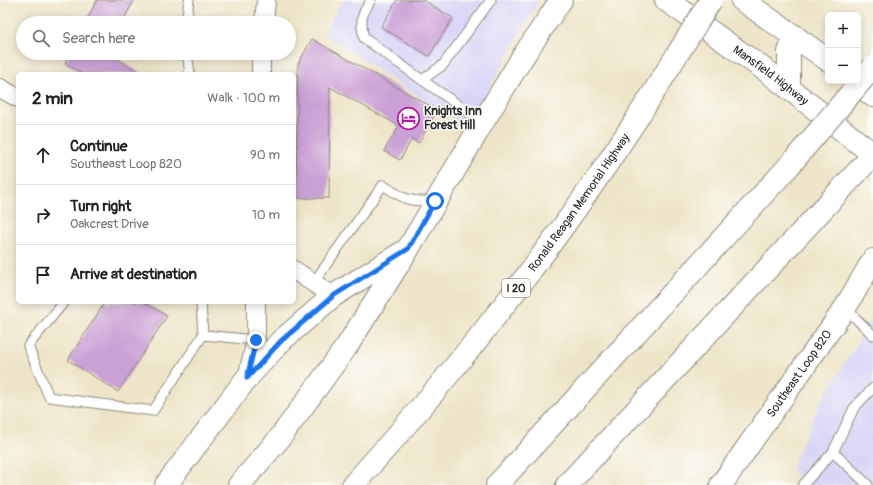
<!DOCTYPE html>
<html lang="en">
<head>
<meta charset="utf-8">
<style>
  :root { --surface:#fff; --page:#f6f6f6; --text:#222; --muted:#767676; --line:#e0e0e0 }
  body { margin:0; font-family:Pangolin,sans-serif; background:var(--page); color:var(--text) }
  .controls { position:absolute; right:12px; top:12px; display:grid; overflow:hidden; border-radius:6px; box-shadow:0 2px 10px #0003 }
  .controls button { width:36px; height:36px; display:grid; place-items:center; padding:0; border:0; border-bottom:1px solid var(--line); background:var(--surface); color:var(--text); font:20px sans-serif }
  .stop { position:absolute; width:12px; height:12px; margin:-9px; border:3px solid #1a73e8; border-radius:50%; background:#fff }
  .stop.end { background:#1a73e8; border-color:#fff; box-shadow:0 1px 4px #0008 }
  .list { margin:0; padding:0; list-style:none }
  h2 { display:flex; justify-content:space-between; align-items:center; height:52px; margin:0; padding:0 16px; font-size:17px }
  h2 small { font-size:13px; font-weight:400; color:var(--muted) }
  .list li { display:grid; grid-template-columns:26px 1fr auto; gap:12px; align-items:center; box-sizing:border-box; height:60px; padding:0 16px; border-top:1px solid var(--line) }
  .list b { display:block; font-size:15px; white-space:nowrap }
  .list p { margin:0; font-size:13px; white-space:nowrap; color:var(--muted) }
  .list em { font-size:13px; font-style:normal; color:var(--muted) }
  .icon { flex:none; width:22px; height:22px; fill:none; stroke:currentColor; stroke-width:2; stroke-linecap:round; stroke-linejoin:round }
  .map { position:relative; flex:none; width:873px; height:485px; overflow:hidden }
  .search { position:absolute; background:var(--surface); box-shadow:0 2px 10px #0003; left:16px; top:16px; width:280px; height:44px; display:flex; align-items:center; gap:10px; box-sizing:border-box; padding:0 14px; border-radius:22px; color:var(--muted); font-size:15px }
  .panel { position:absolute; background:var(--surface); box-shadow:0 2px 10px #0003; left:16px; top:72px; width:280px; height:232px; border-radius:6px }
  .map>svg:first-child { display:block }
  .built { fill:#d9d6f7 }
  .building { fill:#caa1d6 }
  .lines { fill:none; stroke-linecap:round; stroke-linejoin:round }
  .lane-casing { stroke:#8c887a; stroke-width:11 }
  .street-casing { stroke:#8c887a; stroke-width:20 }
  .secondary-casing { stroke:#8c887a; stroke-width:24 }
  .primary-casing { stroke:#8c887a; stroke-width:24 }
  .highway-casing { stroke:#8c887a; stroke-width:24 }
  .lane { stroke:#fff; stroke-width:9 }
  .street { stroke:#fff; stroke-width:18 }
  .secondary { stroke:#fff; stroke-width:22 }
  .primary { stroke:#fff; stroke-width:22 }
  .highway { stroke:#fff; stroke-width:22 }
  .highway-bridge-casing { stroke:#8c887a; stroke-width:24; stroke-linecap:butt }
  .highway-bridge { stroke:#fff; stroke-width:22 }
  .route { stroke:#1a73e8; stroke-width:5 }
  .labels { text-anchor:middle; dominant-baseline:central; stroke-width:3; stroke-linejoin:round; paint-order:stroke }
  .shield { fill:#fdfcf7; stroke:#6a6a68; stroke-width:1 }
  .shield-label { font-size:11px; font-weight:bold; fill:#2b2b2b }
  .street-label { font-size:12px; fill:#2b2b2b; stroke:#fdfcf7 }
  .poi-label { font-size:12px; font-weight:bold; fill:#2b2b2b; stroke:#fdfcf7; text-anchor:start }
</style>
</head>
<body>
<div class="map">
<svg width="873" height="485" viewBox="0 0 873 485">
  <rect width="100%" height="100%" fill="#fdfcf7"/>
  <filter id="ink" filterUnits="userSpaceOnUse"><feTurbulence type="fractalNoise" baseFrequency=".025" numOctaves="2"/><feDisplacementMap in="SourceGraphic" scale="8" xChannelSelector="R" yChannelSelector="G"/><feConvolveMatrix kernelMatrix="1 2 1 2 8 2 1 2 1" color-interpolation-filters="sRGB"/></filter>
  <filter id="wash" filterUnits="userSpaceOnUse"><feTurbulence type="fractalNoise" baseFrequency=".012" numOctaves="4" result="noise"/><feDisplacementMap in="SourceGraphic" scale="16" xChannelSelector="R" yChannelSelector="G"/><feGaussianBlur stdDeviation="0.9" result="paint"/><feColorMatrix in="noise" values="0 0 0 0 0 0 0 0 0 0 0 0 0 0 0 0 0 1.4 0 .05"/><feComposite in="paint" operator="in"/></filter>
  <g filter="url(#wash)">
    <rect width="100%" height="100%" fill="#eee5c8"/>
    <path class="built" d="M342,0H539L467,128L323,34Z
      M873,318V485H808L791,469L820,403Z"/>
    <g id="blocks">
      <path class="building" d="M97,0H134L122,23H85Z
        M397,0H423L453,18L429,56L381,27Z
        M312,39L437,110L419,143L412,139L400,160L384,151L399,126L330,87L329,198H296L298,64Z
        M70,53H107L143,74H82L65,63Z
        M105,302H144L167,316L118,392L68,360Z"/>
    </g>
  </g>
  <g filter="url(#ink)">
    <use href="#blocks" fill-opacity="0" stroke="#8c887a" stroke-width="1"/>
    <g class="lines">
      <defs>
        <path id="lane" d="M371,0C361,15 360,20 364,38L422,80L443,65L491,0
          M186,23L189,0
          M187,53L190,74
          M422,80L483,122
          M314,282L383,185C404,199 408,202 434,201
          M64,302L28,346L49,397L153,411L203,335
          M201,302L203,335L256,340
          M845,308L873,335
          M833,452L868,485
          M803,485L833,452L854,408L873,388"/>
        <path id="street" d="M264,23L266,0
          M261,74V53
          M0,88L18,98
          M294,270L333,296
          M247,378L256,340V302"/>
        <g id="secondary">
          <path d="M166,485L247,378L281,341L333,296L408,249L483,122L522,58L561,0"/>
          <path id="s1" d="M721,485L845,308L873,260"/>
        </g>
        <g id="primary">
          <path id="s2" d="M666,0L768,72L873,154"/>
          <path d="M742,0L828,60"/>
          <path d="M855,81L873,96"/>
        </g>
        <g id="highway">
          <path d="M789,88V52L795,36"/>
          <path d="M239,485L279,439L347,346L408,249"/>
          <path id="s3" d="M353,485C467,359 573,223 662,79"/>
          <path d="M497,485L789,166"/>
          <path d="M567,485L873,155"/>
        </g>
      </defs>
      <use href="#lane" class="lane-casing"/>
      <use href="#street" class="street-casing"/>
      <use href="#secondary" class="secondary-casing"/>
      <use href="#primary" class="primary-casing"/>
      <use href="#highway" class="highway-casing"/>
      <use href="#lane" class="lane"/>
      <use href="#street" class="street"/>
      <use href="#secondary" class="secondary"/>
      <use href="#primary" class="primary"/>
      <use href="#highway" class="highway"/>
      <defs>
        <path id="highway-bridge" d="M662,79L711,0
          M789,166L873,67"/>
      </defs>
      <use href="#highway-bridge" class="highway-bridge-casing"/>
      <use href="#highway-bridge" class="highway-bridge"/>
    </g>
  </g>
  <g class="lines" filter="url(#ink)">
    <path class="route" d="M256,340L247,378L281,341L333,296L408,249L435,201"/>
  </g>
  <defs>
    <symbol id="hotel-ring" viewBox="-11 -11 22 22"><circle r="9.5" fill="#fdfcf7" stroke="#b5179e" stroke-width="1.5"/><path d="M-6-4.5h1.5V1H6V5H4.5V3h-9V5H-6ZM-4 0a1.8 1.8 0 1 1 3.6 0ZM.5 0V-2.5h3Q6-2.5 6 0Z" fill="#b5179e"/></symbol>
  </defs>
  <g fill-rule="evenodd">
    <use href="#hotel-ring" x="396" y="106" width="25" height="25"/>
  </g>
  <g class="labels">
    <rect class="shield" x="502" y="279" width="28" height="18" rx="3"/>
    <g class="shield-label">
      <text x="516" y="288">I 20</text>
    </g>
    <g class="street-label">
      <text stroke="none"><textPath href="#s2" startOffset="129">Mansfield Highway</textPath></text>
      <text stroke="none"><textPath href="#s3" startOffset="362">Ronald Reagan Memorial Highway</textPath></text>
      <text stroke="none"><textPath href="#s1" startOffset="136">Southeast Loop 820</textPath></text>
    </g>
    <g class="poi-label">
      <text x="424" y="111">Knights Inn<tspan x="424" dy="14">Forest Hill</tspan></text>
    </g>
  </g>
</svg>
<div class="controls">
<button>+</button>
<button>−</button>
</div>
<div class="stop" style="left:435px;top:201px"></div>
<div class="stop end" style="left:256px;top:340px"></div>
<div class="search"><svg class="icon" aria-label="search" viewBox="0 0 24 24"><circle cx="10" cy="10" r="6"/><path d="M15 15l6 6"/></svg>Search here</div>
<section class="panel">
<h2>2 min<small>Walk · 100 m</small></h2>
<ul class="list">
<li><svg class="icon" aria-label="ahead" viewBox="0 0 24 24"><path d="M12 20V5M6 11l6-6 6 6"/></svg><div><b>Continue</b><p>Southeast Loop 820</p></div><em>90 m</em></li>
<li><svg class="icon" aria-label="right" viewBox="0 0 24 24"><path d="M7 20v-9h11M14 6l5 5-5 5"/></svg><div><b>Turn right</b><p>Oakcrest Drive</p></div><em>10 m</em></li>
<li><svg class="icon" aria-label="arrive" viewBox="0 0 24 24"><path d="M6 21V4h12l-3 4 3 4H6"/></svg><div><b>Arrive at destination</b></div></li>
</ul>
</section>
</div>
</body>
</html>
